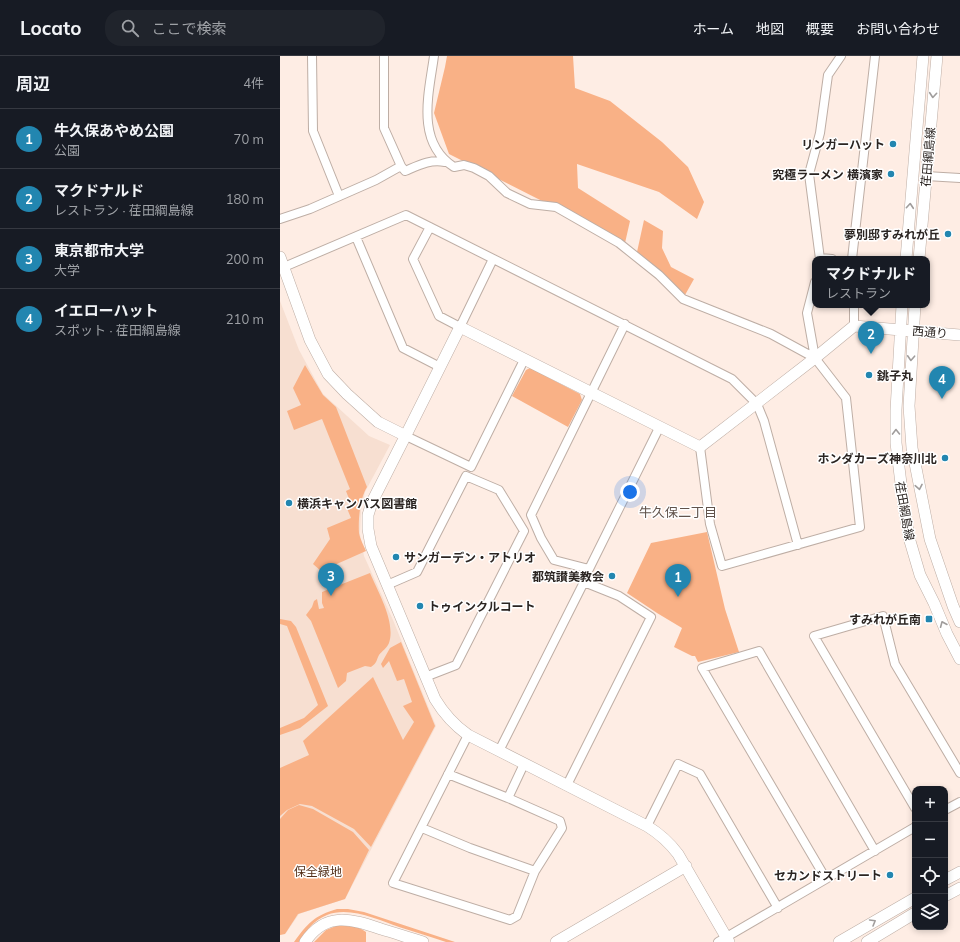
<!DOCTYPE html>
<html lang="ja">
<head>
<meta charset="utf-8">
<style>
  :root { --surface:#171b24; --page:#20242c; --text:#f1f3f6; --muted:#9ea1a6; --line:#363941; --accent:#2286b0 }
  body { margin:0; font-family:Mulish,"Noto Sans JP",sans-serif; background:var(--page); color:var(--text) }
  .controls { position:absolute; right:12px; bottom:12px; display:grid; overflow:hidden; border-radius:8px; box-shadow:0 2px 6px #0003 }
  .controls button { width:36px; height:36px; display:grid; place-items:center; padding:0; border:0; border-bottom:1px solid var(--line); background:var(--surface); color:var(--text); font:20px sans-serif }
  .you { position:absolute; left:350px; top:436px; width:14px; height:14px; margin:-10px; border:3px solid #fff; border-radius:50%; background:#1a73e8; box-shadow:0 0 0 6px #1a73e833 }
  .badge { display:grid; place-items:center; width:26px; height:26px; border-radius:50%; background:var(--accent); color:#fff; font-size:13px; font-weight:700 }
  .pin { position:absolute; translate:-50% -33px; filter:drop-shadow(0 1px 2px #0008) }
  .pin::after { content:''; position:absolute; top:21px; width:14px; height:12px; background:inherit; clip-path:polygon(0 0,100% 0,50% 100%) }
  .popup { position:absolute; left:532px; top:200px; width:118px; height:52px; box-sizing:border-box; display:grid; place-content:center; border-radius:8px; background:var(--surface); filter:drop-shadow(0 1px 3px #0005); font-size:13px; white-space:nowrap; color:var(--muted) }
  .popup b { font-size:15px; color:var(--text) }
  .popup::after { content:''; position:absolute; left:50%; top:100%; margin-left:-8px; border:8px solid transparent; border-top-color:var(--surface) }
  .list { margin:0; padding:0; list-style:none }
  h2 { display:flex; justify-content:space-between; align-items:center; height:52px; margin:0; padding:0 16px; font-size:17px }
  h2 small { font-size:13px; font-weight:400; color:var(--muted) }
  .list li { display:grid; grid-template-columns:26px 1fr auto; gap:12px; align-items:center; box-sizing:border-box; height:60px; padding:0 16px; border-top:1px solid var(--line) }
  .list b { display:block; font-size:15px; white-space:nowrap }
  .list p { margin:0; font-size:13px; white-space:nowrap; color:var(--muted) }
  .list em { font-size:13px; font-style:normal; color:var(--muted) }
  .icon { flex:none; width:22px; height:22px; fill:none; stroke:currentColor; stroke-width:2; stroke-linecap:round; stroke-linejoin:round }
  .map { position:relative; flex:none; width:680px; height:886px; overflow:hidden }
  header { display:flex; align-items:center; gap:24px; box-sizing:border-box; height:56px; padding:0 20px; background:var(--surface); border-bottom:1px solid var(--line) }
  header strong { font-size:19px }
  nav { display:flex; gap:22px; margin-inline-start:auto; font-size:14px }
  .search { width:280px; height:36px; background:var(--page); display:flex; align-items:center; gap:10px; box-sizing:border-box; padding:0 14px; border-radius:16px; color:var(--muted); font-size:15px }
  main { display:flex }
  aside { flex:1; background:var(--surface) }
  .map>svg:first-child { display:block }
  .built { fill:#f7dfd1 }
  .green { fill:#f9b186 }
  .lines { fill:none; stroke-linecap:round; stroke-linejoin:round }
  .street-casing { stroke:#beaea5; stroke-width:10 }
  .secondary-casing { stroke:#beaea5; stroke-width:12 }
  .street { stroke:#fff; stroke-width:8 }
  .secondary { stroke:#fff; stroke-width:11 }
  .oneway { stroke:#a09d9c }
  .poi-dot { fill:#2286b0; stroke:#fff; stroke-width:1.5 }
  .labels { text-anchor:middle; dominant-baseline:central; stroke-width:3; stroke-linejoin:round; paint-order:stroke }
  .poi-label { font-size:12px; font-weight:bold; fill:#2b2522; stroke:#fff; text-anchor:end }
  .street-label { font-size:12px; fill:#2b2522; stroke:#fff }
  .park-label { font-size:12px; fill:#522e17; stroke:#fff }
  .neighbourhood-label { font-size:13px; fill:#61534b; stroke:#fff }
</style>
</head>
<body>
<header>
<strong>Locato</strong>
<div class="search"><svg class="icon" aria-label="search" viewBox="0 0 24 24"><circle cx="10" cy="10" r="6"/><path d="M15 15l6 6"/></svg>ここで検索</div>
<nav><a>ホーム</a><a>地図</a><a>概要</a><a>お問い合わせ</a></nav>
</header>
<main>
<aside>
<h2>周辺<small>4件</small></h2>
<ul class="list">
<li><span class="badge">1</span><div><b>牛久保あやめ公園</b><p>公園</p></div><em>70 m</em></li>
<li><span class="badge">2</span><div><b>マクドナルド</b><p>レストラン · 荏田綱島線</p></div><em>180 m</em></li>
<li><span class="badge">3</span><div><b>東京都市大学</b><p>大学</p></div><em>200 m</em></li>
<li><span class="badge">4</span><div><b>イエローハット</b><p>スポット · 荏田綱島線</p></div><em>210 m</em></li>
</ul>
</aside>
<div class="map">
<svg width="680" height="886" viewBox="0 0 680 886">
  <rect width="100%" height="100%" fill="#feede4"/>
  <path class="built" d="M0,245L19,294L43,338L89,380L110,389L85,436L81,454L80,478L84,500L113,564L156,670L65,843L19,858L6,877L0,879Z"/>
  <path class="green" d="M167,0H293L295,32L330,45L382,86L408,111L424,146L417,163L379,136L297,108L298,132L350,165L345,187L169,98L154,57L165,11Z
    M364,164L383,175L382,192L391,211L414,223L405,239L357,196Z
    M25,309L43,339L56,351L87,431C80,442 78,464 79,477C80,483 84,490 86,495L41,515L33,508L50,483L47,472L71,462L66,450L71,448L66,435L70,433L42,363L14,374L7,355L21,349L13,332Z
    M250,312L300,338L302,344L288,371L232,340L246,314Z
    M427,476L445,553L459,596L418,606L415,600H412L394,591L402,572L377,557L347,537L371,487Z
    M90,517C98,536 116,566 109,587C107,592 102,595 99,599C96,605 97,607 91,611L85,610L67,617L66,625L58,632L31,565L26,559L32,551L34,545L37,543L39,553L44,552L42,547V536Z
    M0,563L11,565L16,571L48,650L20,672L0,679V672L24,662L38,649L7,570L0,568Z
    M121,586L155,670L91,791L74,773L32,750L20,748L7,754L0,760V712L29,699L23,685L93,621L123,684L134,666L123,650L132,646L124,623L117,625L109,605L103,612L101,608L110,592Z
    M19,749L33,753L73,776L89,794L65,843L18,858L5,878L0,879V763L8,754Z
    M57,853H68L84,856L175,886H166C151,881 135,876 119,871C98,864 70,850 47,859C34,864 26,875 19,886H14C27,868 35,859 57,853Z
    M56,870C67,870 77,869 86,876V886H34L46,874Z"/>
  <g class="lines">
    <defs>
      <path id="street" d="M32,0L33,75L59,140
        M154,0C149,37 135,86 174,111L184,109L194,112L209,120L227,137L250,148L276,151L339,187L379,219L403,243L491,278L535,302L566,342L580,471L442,510L430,468L420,391
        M121,110L125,115C139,109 150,103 165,106
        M646,120L680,122
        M0,163L30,153L96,124L121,110L104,72V0
        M150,171L133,203L159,260L180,271L213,203
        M76,181L123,292L160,311
        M540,202L552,203
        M540,203L529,118L540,77L548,19L561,0
        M572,203L595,0
        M4,211L126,159L452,323L477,348L484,365L518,489
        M535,226L527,257L535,302
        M574,249V270
        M345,268L251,459L261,482L274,504L309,513L379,372
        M126,380L191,411L244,304
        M107,529L137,516L186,420L219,434L244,475L176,609L145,621
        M219,695L304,526L339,540L371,561L287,729
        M168,718L228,742L280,765L282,772L255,815L237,860L230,864L113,827C138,778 163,729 188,679
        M228,742L244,708
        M635,752L534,580L603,560L615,608L680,717
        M665,754L680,746
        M367,770L398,708L420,718L498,852
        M142,772L190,792L255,815
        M546,823L422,612L479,595L595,795
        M438,886L635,771"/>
      <path id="secondary" d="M0,201L30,284L48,318L67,338L98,366L126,380
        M626,203L643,0
        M639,203L657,0
        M622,249L616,354V387L624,452L630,485L640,519L654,547L667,578L680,603
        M635,249L629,350L632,392L650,483L673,550L680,566
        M665,824L680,816
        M665,840L680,832
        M25,886C46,855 71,863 101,873C115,877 129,882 143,886
        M276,886L406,810
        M449,886L398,798C389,786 380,778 367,770L188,679C174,669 164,658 155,643L91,490L88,473V459L92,446L129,373L180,271L420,391L535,302L574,270L680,279
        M559,886L635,842
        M587,886L635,857"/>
    </defs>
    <use href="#street" class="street-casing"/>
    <use href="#secondary" class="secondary-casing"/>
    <use href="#street" class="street"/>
    <use href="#secondary" class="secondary"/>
  </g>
  <defs><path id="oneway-chevron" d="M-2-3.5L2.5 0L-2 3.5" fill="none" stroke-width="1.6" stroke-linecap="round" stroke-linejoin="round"/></defs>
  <g class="oneway">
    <use href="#oneway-chevron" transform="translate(653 39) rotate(95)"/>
    <use href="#oneway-chevron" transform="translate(630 150) rotate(-85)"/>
    <use href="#oneway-chevron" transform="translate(631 302) rotate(93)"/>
    <use href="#oneway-chevron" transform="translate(616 376) rotate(-91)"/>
    <use href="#oneway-chevron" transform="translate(639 431) rotate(79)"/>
    <use href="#oneway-chevron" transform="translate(663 568) rotate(-113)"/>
    <use href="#oneway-chevron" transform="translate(593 866) rotate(-30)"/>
  </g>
  <g class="poi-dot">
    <circle cx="613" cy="88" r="4"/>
    <circle cx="611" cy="118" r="4"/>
    <circle cx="668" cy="178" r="4"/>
    <circle cx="589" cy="319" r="4"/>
    <circle cx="665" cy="402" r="4"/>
    <circle cx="9" cy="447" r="4"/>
    <circle cx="116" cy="501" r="4"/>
    <circle cx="332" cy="520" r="4"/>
    <circle cx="140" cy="550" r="4"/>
    <rect x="645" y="559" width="8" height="8" rx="2"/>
    <circle cx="610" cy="819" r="4"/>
  </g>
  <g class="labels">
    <g class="poi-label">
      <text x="605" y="88">リンガーハット</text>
      <text x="603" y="118">究極ラーメン 横濱家</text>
      <text x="660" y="178">夢別邸すみれが丘</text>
      <text x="597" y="319" text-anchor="start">銚子丸</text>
      <text x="657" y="402">ホンダカーズ神奈川北</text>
      <text x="17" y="447" text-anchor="start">横浜キャンパス図書館</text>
      <text x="124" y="501" text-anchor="start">サンガーデン・アトリオ</text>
      <text x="324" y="520">都筑讃美教会</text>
      <text x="148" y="550" text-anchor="start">トゥインクルコート</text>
      <text x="641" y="563">すみれが丘南</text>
      <text x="602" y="819">セカンドストリート</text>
    </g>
    <g class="street-label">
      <text transform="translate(648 101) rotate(-85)">荏田綱島線</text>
      <text transform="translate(650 276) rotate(5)">西通り</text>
      <text transform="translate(625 455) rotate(80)">荏田綱島線</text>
    </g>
    <g class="park-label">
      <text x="38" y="815">保全緑地</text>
    </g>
    <g class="neighbourhood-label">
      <text x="398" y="456">牛久保二丁目</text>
    </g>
  </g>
</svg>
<div class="controls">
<button>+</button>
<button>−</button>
<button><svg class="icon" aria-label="locate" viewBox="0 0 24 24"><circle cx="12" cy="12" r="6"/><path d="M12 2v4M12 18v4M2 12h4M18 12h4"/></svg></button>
<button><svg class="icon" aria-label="layers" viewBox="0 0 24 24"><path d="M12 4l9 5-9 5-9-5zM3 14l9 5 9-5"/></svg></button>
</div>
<div class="you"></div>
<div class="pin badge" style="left:398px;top:541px">1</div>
<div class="pin badge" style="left:591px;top:298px">2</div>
<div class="popup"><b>マクドナルド</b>レストラン</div>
<div class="pin badge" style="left:51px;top:540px">3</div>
<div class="pin badge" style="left:662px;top:343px">4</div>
</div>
</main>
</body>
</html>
